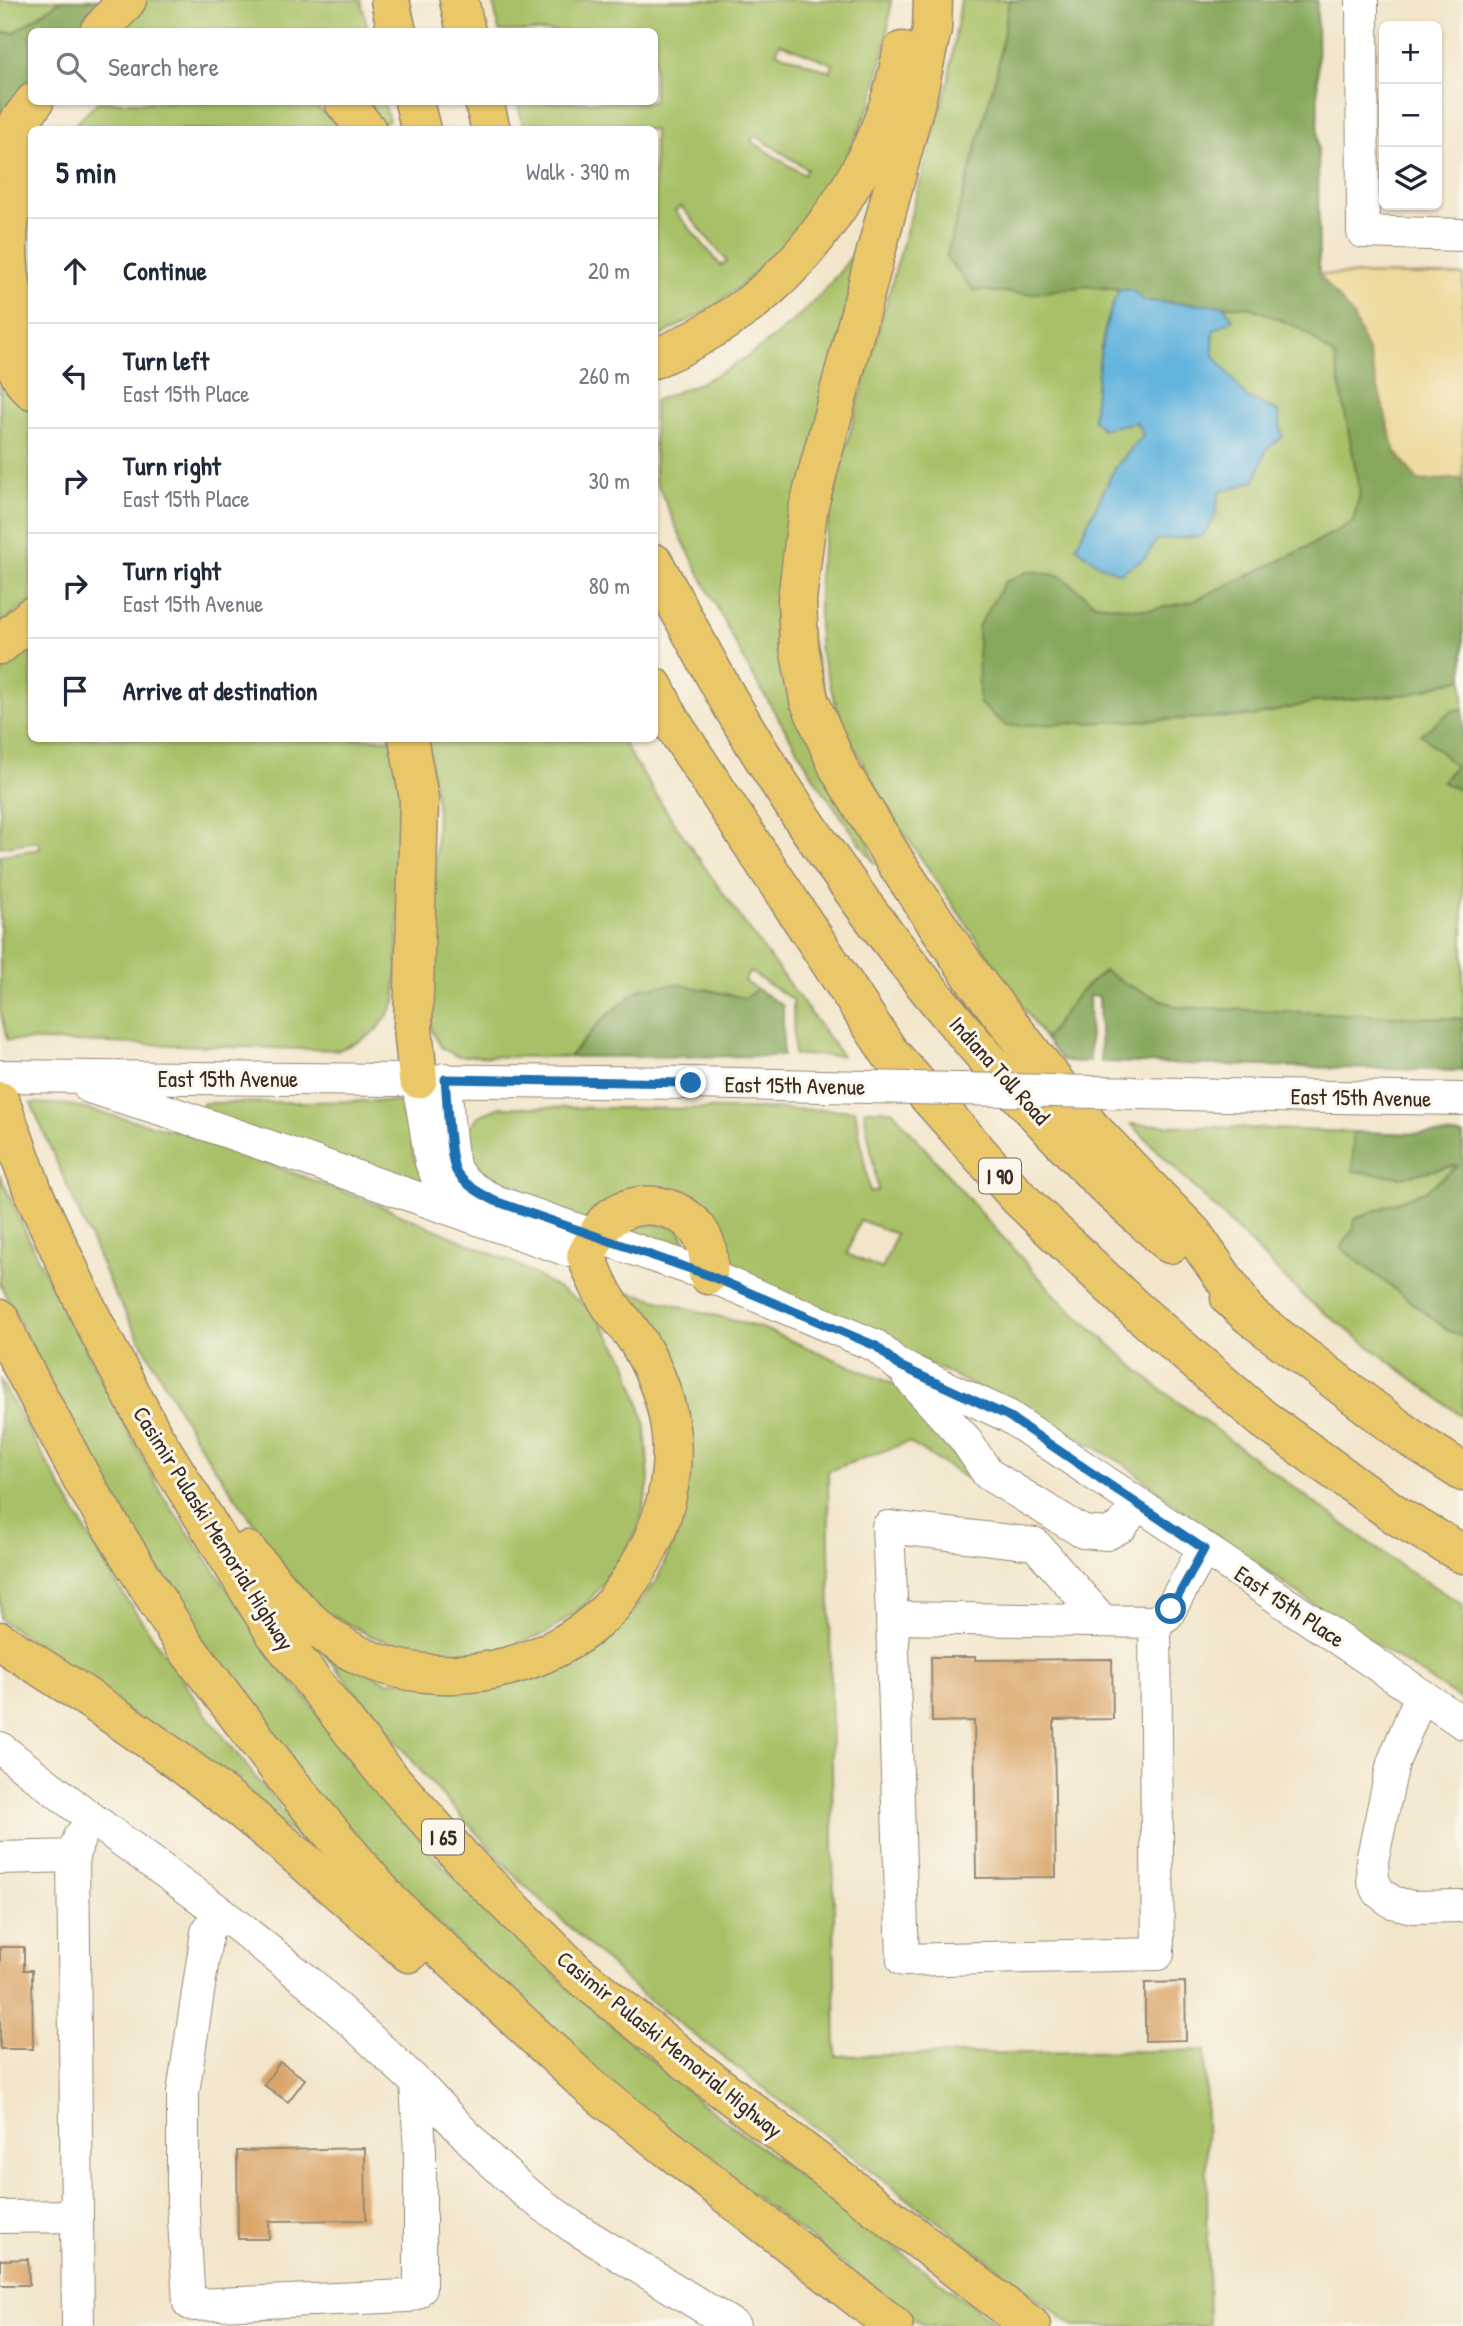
<!DOCTYPE html>
<html lang="en">
<head>
<meta charset="utf-8">
<style>
  :root { --surface:#fff; --page:#f2f2f3; --text:#1f2937; --muted:#747a83; --line:#e0e1e3 }
  body { margin:0; font-family:"Patrick Hand",sans-serif; background:var(--page); color:var(--text) }
  .controls { position:absolute; right:21px; top:21px; display:grid; overflow:hidden; border-radius:10px; box-shadow:0 2px 5px #0004 }
  .controls button { width:63px; height:63px; display:grid; place-items:center; padding:0; border:0; border-bottom:2px solid var(--line); background:var(--surface); color:var(--text); font:35px sans-serif }
  .stop { position:absolute; width:21px; height:21px; margin:-16px; border:5px solid #1f6fb2; border-radius:50%; background:#fff }
  .stop.end { background:#1f6fb2; border-color:#fff; box-shadow:0 2px 7px #0008 }
  .list { margin:0; padding:0; list-style:none }
  h2 { display:flex; justify-content:space-between; align-items:center; height:91px; margin:0; padding:0 28px; font-size:30px }
  h2 small { font-size:23px; font-weight:400; color:var(--muted) }
  .list li { display:grid; grid-template-columns:46px 1fr auto; gap:21px; align-items:center; box-sizing:border-box; height:105px; padding:0 28px; border-top:2px solid var(--line) }
  .list b { display:block; font-size:26px; white-space:nowrap }
  .list p { margin:0; font-size:23px; white-space:nowrap; color:var(--muted) }
  .list em { font-size:23px; font-style:normal; color:var(--muted) }
  .icon { flex:none; width:38px; height:38px; fill:none; stroke:currentColor; stroke-width:2; stroke-linecap:round; stroke-linejoin:round }
  .map { position:relative; flex:none; width:1463px; height:2326px; overflow:hidden }
  .search { position:absolute; background:var(--surface); box-shadow:0 2px 5px #0004; left:28px; top:28px; width:630px; height:77px; display:flex; align-items:center; gap:18px; box-sizing:border-box; padding:0 24px; border-radius:10px; color:var(--muted); font-size:26px }
  .panel { position:absolute; background:var(--surface); box-shadow:0 2px 5px #0004; left:28px; top:126px; width:630px; height:616px; border-radius:10px }
  .map>svg:first-child { display:block }
  .green { fill:#a8c167; stroke:#727642; stroke-width:2; fill-rule:evenodd }
  .forest { fill:#86a75c; stroke:#60683d; stroke-width:2 }
  .sand { fill:#eeda9e; stroke:#94825e; stroke-width:2 }
  .water { fill:#63b4de; stroke:#4f6f7e; stroke-width:2 }
  .building { fill:#daa569 }
  .lines { fill:none; stroke-linecap:round; stroke-linejoin:round }
  .minor-casing { stroke:#968874; stroke-width:34 }
  .highway-casing { stroke:#968874; stroke-width:41 }
  .minor { stroke:#fff; stroke-width:32 }
  .highway { stroke:#eac769; stroke-width:38 }
  .minor-bridge-casing { stroke:#968874; stroke-width:34; stroke-linecap:butt }
  .minor-bridge { stroke:#fff; stroke-width:32 }
  .route { stroke:#1f6fb2; stroke-width:9 }
  .labels { text-anchor:middle; dominant-baseline:central; stroke-width:6; stroke-linejoin:round; paint-order:stroke }
  .shield { fill:#fbf7ec; stroke:#75685c; stroke-width:2 }
  .shield-label { font-size:21px; font-weight:bold; fill:#3b2a1e }
  .street-label { font-size:23px; fill:#3b2a1e; stroke:#fbf7ec }
</style>
</head>
<body>
<div class="map">
<svg width="1463" height="2326" viewBox="0 0 1463 2326">
  <rect width="100%" height="100%" fill="#fbf7ec"/>
  <filter id="ink" filterUnits="userSpaceOnUse"><feTurbulence type="fractalNoise" baseFrequency=".0143" numOctaves="2"/><feDisplacementMap in="SourceGraphic" scale="14" xChannelSelector="R" yChannelSelector="G"/><feConvolveMatrix kernelMatrix="1 2 1 2 8 2 1 2 1" color-interpolation-filters="sRGB"/></filter>
  <filter id="wash" filterUnits="userSpaceOnUse"><feTurbulence type="fractalNoise" baseFrequency=".00686" numOctaves="4" result="noise"/><feDisplacementMap in="SourceGraphic" scale="28" xChannelSelector="R" yChannelSelector="G"/><feGaussianBlur stdDeviation="1.57" result="paint"/><feColorMatrix in="noise" values="0 0 0 0 0 0 0 0 0 0 0 0 0 0 0 0 0 1.4 0 .05"/><feComposite in="paint" operator="in"/></filter>
  <g filter="url(#wash)">
    <rect width="100%" height="100%" fill="#f2e5ca"/>
    <path class="green" d="M0,0H62L14,32L0,33Z
      M146,0H361L368,31L116,32Z
      M493,0H891L887,37L872,102L842,166L804,226L756,273L715,306L655,339L654,130L524,129L517,102H654V32L499,31ZM780,43L833,64L831,72L776,52ZM755,135L807,169L804,175L751,141ZM681,206L727,261L721,266L675,211Z
      M961,0H1009L998,67L1027,294L1087,286L1119,290C1100,330 1098,375 1093,419L1102,428L1137,422L1143,435L1115,468L1076,547L1145,558L1157,540L1202,536L1214,519L1219,492L1255,481L1266,450L1282,437L1278,411L1247,398L1213,354V331L1232,319L1224,306L1250,307L1302,329L1335,357L1360,494L1353,522L1296,553L1191,602L1148,610L1095,604L1061,576L1030,571L1005,582L1006,726L1255,716L1315,702L1410,694L1463,678V709L1452,711L1455,766L1442,782L1463,792V1019L1177,1007L1127,985L1104,971L1078,994L1045,1039L895,820L842,726L819,647V568L838,475L948,82Z
      M98,102H312L342,130H69Z
      M362,102H384L389,121L378,125Z
      M865,237L788,561L875,864L818,784L747,666L678,531L655,479L654,401C673,393 692,387 710,378C774,346 826,296 865,237Z
      M0,369L32,412L31,602L0,625Z
      M31,641L32,738L392,739L402,795L396,1000C380,1032 372,1037 338,1050L7,1040L0,1011V855L40,849L38,841L0,847V676L9,661Z
      M426,739H621C687,849 766,952 842,1056L794,1055L793,1000L750,972L744,981L757,989L745,999L707,989L641,988L602,1020L569,1057L456,1056L441,1047L431,1029L437,807Z
      M378,1101L399,1102L410,1112L413,1155L424,1180L418,1188L202,1112L203,1103Z
      M31,1103L70,1105L192,1135L386,1208L518,1265L591,1308L627,1362L645,1423L649,1481L639,1528L616,1568L586,1604L548,1632L501,1651L454,1658L419,1652L373,1637L324,1612L288,1572L197,1442L113,1291Z
      M500,1107L855,1110L870,1193L878,1190L864,1110H892L985,1218L1060,1300L1155,1385L1395,1562L1463,1605V1701L1309,1601L1195,1520L1124,1464L1054,1424L738,1272L696,1207L588,1223L500,1191L482,1177L466,1150L467,1132L478,1116ZM860,1220L896,1234L882,1269L847,1254Z
      M1131,1124L1353,1132V1170L1401,1177L1461,1164L1427,1190L1354,1219V1228L1341,1248L1449,1331L1463,1336V1417L1305,1298Z
      M0,1175L38,1259L163,1496L290,1679L437,1860L568,1987L700,2102L999,2326H924L569,2055L383,1869L287,1763L176,1604L52,1387L0,1284Z
      M624,1224L677,1226L695,1260L618,1232Z
      M622,1290L764,1329L912,1392L971,1481L908,1442L828,1471L836,2056L1205,2050L1209,2326H1073L640,1993L518,1879L424,1775L323,1652L388,1682L572,1656L623,1623L658,1578L682,1521L688,1467L684,1405L659,1340Z
      M0,1380L115,1582L208,1717L310,1846L0,1619Z"/>
    <path class="forest" d="M62,0H104L75,31L32,32L31,78L20,91L0,123V33L15,32Z
      M1009,0H1317L1319,274L1353,316L1368,351L1395,451L1418,481L1463,478V678L1410,694L1315,702L1255,716L1006,726L979,703L978,626L1005,582L1030,571L1061,576L1095,604L1148,610L1191,602L1296,553L1353,522L1360,494L1335,357L1302,329L1250,307L1144,301L1131,290L1087,286L1027,294L973,290L946,258L998,67Z
      M1463,709V792L1442,782L1455,766L1421,734L1452,711Z
      M1104,971L1127,985L1177,1007L1463,1019V1071L1101,1062L1099,996H1089L1090,1062L1062,1061L1045,1039L1078,994Z
      M678,984L745,998L757,989L783,1006V1056L569,1057L602,1020L641,988Z
      M1353,1132L1463,1135V1336L1449,1331L1341,1248L1354,1228V1220L1427,1190L1459,1165L1401,1177L1353,1171Z"/>
    <path class="sand" d="M1319,274L1463,275V478L1418,481L1395,450L1368,351L1353,316Z"/>
    <path class="water" d="M1119,290H1132L1144,301L1224,306L1233,319L1213,331V354L1247,398L1278,411L1282,437L1266,450L1255,481L1219,492L1214,519L1202,536L1157,540L1145,558L1120,573L1100,565L1076,547L1115,468L1143,435L1136,422L1102,429L1093,419C1098,375 1099,330 1119,290Z"/>
    <g id="blocks">
      <path class="building" d="M931,1657H975V1660L1112,1659L1113,1719L1054,1720L1056,1877L976,1878L974,1721L932,1722Z
        M0,1947H24V1970H32L33,2049H0Z
        M1185,1982L1186,2040L1145,2041V1983Z
        M280,2062L305,2079L288,2102L264,2085Z
        M365,2148L366,2220L269,2221V2239H238L237,2151Z
        M28,2259L29,2285H0V2260Z"/>
    </g>
  </g>
  <g filter="url(#ink)">
    <use href="#blocks" fill-opacity="0" stroke="#968874" stroke-width="2"/>
    <g class="lines">
      <defs>
        <path id="minor" d="M1362,0L1363,232L1463,235
          M0,1076L691,1083
          M418,1079L431,1162L441,1187L466,1215L567,1250
          M445,1079C447,1098 449,1156 456,1171C464,1185 482,1194 495,1201L708,1275L876,1346L898,1365L1008,1416L1463,1723
          M89,1087L167,1111L464,1214
          M1271,1096L1463,1099
          M908,1376L965,1439L988,1474L1083,1532L1107,1534L1122,1526L1137,1503
          M892,1618L888,1527L1035,1544L1103,1621
          M1155,1622L1158,1954L903,1960L892,1618L1155,1622L1167,1615L1204,1549
          M1421,1695L1393,1763L1372,1861L1373,1880L1379,1892L1392,1902L1412,1907L1463,1906
          M0,1748L87,1815L220,1912L310,1983L416,2082L487,2157L525,2192L572,2226L734,2326
          M0,1858L73,1856L80,1836
          M220,1912L207,1932L183,2093V2203L189,2303L193,2305L408,2296L416,2293L420,2288V2152L416,2082
          M77,2216L78,2326
          M0,2217L77,2216L73,1856"/>
        <path id="highway" d="M390,0L397,32
          M459,0L466,32
          M933,0L932,29L917,97L808,509L797,600L799,647L809,700L839,769L898,866L974,979L1090,1127L1193,1234L1250,1316
          M99,32L127,0
          M344,102L367,130
          M414,102L421,130
          M484,102L491,130
          M32,141C0,213 0,280 32,352
          M0,158L13,130L34,102
          M0,337L24,382L32,390
          M654,359C687,345 718,327 747,306C823,248 887,145 902,51
          M654,563C683,616 710,670 741,721C836,882 961,1039 1092,1172C1116,1197 1144,1220 1170,1244
          M0,645L32,616
          M654,687L673,724L889,1052L1020,1199L1134,1308L1263,1419L1399,1517L1463,1554
          M408,738L419,799L413,1028L418,1079
          M0,1101L34,1194L93,1321L153,1435L275,1633L381,1768L472,1869L576,1972L704,2075L1031,2326
          M1230,1298L1250,1316L1412,1439L1463,1472
          M0,1319L15,1353L86,1486L185,1646L291,1785L390,1902L590,2087L894,2326
          M247,1551C281,1591 313,1635 363,1657C442,1692 547,1672 608,1610C614,1604 619,1596 624,1589C656,1545 676,1492 671,1436C668,1403 655,1370 638,1342C628,1325 613,1312 604,1295C597,1283 592,1269 586,1256C592,1245 597,1233 605,1223C634,1193 690,1203 705,1243C709,1254 709,1264 708,1275
          M0,1641C70,1686 140,1731 206,1782C277,1836 343,1895 409,1953"/>
      </defs>
      <use href="#minor" class="minor-casing"/>
      <use href="#highway" class="highway-casing"/>
      <use href="#minor" class="minor"/>
      <use href="#highway" class="highway"/>
      <defs>
        <path id="minor-bridge" d="M691,1083L1271,1096"/>
      </defs>
      <use href="#minor-bridge" class="minor-bridge-casing"/>
      <use href="#minor-bridge" class="minor-bridge"/>
    </g>
  </g>
  <g class="lines" filter="url(#ink)">
    <path class="route" d="M691,1083L445,1079C447,1098 449,1156 456,1171C464,1185 482,1194 495,1201L708,1275L876,1346L898,1365L1008,1416L1204,1549L1171,1609"/>
  </g>
  <g class="labels">
    <g class="shield">
      <rect x="979" y="1158.5" width="42" height="35" rx="5"/>
      <rect x="422" y="1819.5" width="42" height="35" rx="5"/>
    </g>
    <g class="shield-label">
      <text x="1000" y="1176">I 90</text>
      <text x="443" y="1837">I 65</text>
    </g>
    <g class="street-label">
      <text transform="translate(1000 1070) rotate(48)">Indiana Toll Road</text>
      <text x="228" y="1078">East 15th Avenue</text>
      <text transform="translate(795 1085) rotate(1)">East 15th Avenue</text>
      <text transform="translate(1361 1097) rotate(1)">East 15th Avenue</text>
      <text transform="translate(214 1528) rotate(58)">Casimir Pulaski Memorial Highway</text>
      <text transform="translate(1290 1606) rotate(34)">East 15th Place</text>
      <text transform="translate(670 2044) rotate(39)">Casimir Pulaski Memorial Highway</text>
    </g>
  </g>
</svg>
<div class="controls">
<button>+</button>
<button>−</button>
<button><svg class="icon" aria-label="layers" viewBox="0 0 24 24"><path d="M12 4l9 5-9 5-9-5zM3 14l9 5 9-5"/></svg></button>
</div>
<div class="stop" style="left:1171px;top:1609px"></div>
<div class="stop end" style="left:691px;top:1083px"></div>
<div class="search"><svg class="icon" aria-label="search" viewBox="0 0 24 24"><circle cx="10" cy="10" r="6"/><path d="M15 15l6 6"/></svg>Search here</div>
<section class="panel">
<h2>5 min<small>Walk · 390 m</small></h2>
<ul class="list">
<li><svg class="icon" aria-label="ahead" viewBox="0 0 24 24"><path d="M12 20V5M6 11l6-6 6 6"/></svg><div><b>Continue</b></div><em>20 m</em></li>
<li><svg class="icon" aria-label="left" viewBox="0 0 24 24"><path d="M17 20v-9H6M10 6l-5 5 5 5"/></svg><div><b>Turn left</b><p>East 15th Place</p></div><em>260 m</em></li>
<li><svg class="icon" aria-label="right" viewBox="0 0 24 24"><path d="M7 20v-9h11M14 6l5 5-5 5"/></svg><div><b>Turn right</b><p>East 15th Place</p></div><em>30 m</em></li>
<li><svg class="icon" aria-label="right" viewBox="0 0 24 24"><path d="M7 20v-9h11M14 6l5 5-5 5"/></svg><div><b>Turn right</b><p>East 15th Avenue</p></div><em>80 m</em></li>
<li><svg class="icon" aria-label="arrive" viewBox="0 0 24 24"><path d="M6 21V4h12l-3 4 3 4H6"/></svg><div><b>Arrive at destination</b></div></li>
</ul>
</section>
</div>
</body>
</html>
